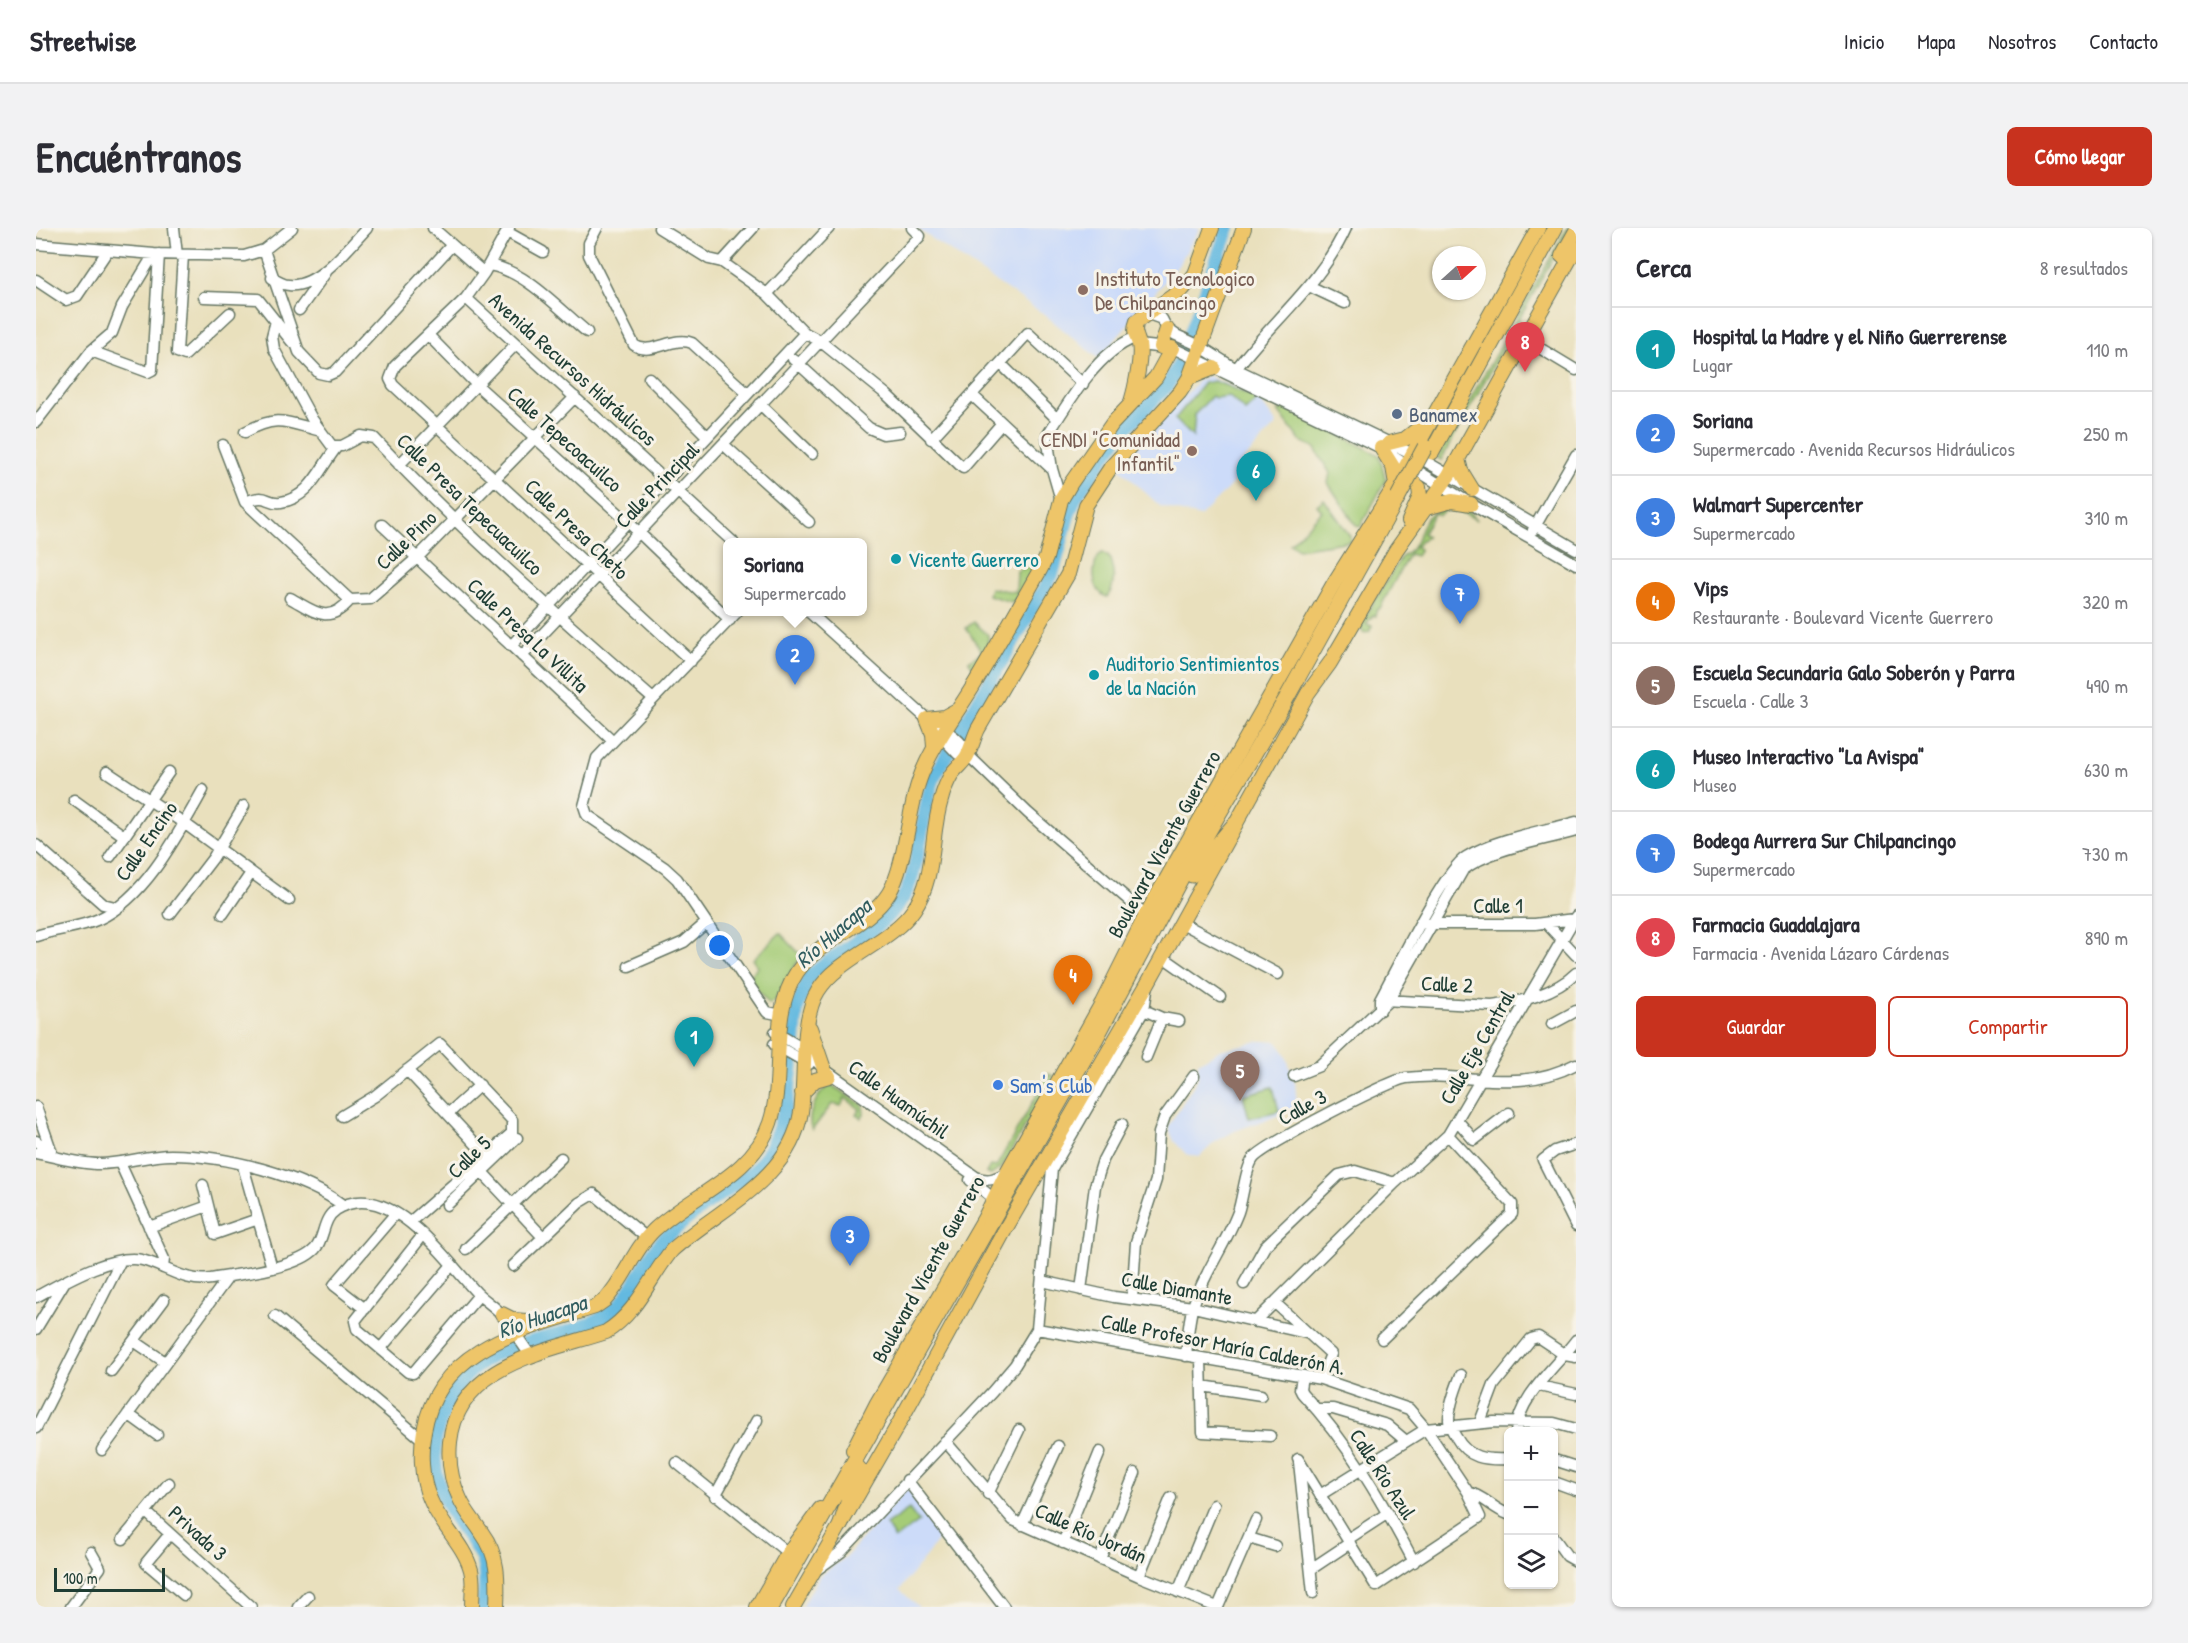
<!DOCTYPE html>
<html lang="es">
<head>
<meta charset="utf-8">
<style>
  :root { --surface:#fff; --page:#f2f2f3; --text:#2b2b33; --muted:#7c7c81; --line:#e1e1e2; --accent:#c8321e }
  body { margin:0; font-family:"Patrick Hand",sans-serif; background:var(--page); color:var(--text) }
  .controls { position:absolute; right:18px; bottom:18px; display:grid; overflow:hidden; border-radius:9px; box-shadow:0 2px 4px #0004 }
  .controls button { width:54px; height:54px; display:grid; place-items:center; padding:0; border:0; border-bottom:2px solid var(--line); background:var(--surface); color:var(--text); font:30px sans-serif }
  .compass { position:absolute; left:1396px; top:18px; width:54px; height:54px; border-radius:50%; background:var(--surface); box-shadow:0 2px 4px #0004; rotate:69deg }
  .scale { position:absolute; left:18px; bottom:15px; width:111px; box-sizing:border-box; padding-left:6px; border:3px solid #1f3d34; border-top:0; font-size:16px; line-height:21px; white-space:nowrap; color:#1f3d34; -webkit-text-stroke:4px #f7f3e8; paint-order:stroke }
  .you { position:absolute; left:684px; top:718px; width:21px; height:21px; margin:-15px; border:4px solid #fff; border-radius:50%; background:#1a73e8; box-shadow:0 0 0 9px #1a73e833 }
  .badge { display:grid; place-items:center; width:39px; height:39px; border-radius:50%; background:var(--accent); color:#fff; font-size:20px; font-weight:700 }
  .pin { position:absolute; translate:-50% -50px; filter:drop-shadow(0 2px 3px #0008) }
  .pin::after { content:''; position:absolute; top:32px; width:21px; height:18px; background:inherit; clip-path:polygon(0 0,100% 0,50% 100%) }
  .popup { position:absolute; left:687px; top:310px; width:144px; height:78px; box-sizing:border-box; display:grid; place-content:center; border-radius:9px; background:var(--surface); filter:drop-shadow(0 2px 4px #0005); font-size:20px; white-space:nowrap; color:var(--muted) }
  .popup b { font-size:22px; color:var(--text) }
  .popup::after { content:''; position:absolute; left:50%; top:100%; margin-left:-12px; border:12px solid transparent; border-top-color:var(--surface) }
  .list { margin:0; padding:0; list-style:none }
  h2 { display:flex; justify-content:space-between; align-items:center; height:78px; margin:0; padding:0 24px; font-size:26px }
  h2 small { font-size:20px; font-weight:400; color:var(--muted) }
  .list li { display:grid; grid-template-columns:39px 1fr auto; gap:18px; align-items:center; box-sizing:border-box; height:84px; padding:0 24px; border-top:2px solid var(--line) }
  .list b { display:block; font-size:22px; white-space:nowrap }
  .list p { margin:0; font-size:20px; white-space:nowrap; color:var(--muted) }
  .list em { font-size:20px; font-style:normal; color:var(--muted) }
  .actions { display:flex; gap:12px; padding:18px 24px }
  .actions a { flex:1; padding:14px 0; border:2px solid var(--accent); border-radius:9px; text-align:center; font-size:21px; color:var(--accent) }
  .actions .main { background:var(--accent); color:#fff }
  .icon { flex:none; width:33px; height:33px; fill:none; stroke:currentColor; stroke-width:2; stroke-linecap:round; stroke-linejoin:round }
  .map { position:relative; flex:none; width:1540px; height:1379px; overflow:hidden; border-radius:9px }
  header { display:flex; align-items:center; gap:36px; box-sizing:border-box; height:84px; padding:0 30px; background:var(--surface); border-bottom:2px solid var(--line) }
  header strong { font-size:28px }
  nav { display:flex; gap:33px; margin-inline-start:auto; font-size:21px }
  .intro { display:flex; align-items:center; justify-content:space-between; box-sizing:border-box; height:144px; padding:0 36px }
  h1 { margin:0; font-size:42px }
  .button { padding:15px 27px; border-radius:9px; background:var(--accent); color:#fff; font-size:21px; font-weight:700 }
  main { display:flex; gap:36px; padding:0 36px }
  aside { flex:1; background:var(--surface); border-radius:9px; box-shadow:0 2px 4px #0004 }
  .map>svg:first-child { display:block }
  .built { fill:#ccdbf9 }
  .green { fill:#a5cc77; stroke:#628456; stroke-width:1.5 }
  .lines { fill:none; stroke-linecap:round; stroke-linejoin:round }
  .river { stroke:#63b9e0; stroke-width:14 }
  .minor-casing { stroke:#667664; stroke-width:13 }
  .major-casing { stroke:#667664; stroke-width:16 }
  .highway-casing { stroke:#667664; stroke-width:17 }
  .minor { stroke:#fff; stroke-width:10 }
  .major { stroke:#eec569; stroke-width:14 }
  .highway { stroke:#eec569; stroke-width:15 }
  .highway-bridge-casing { stroke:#667664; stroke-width:17; stroke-linecap:butt }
  .highway-bridge { stroke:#eec569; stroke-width:15 }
  .education-dot { fill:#8d6e63; stroke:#f7f3e8; stroke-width:2 }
  .service-dot { fill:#5c6f8a; stroke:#f7f3e8; stroke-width:2 }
  .culture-dot { fill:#0f9aa8; stroke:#f7f3e8; stroke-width:2 }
  .shop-dot { fill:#3f7fe0; stroke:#f7f3e8; stroke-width:2 }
  .labels { text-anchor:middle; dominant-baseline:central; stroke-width:6; stroke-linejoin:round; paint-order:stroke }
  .education-label { font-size:21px; fill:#785e54; stroke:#f7f3e8; text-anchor:start }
  .street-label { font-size:21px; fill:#1f3d34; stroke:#f7f3e8 }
  .service-label { font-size:21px; fill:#4e5e75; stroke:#f7f3e8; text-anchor:start }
  .culture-label { font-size:21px; fill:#0d838f; stroke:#f7f3e8; text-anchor:start }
  .shop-label { font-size:21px; fill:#366cbe; stroke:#f7f3e8; text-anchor:start }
  .water-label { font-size:22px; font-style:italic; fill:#305c5f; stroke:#f7f3e8 }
</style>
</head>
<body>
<header>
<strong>Streetwise</strong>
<nav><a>Inicio</a><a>Mapa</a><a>Nosotros</a><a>Contacto</a></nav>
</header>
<div class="intro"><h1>Encuéntranos</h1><a class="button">Cómo llegar</a></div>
<main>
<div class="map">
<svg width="1540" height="1379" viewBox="0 0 1540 1379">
  <rect width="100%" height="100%" fill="#f7f3e8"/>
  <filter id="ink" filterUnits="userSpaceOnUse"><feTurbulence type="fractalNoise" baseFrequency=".0167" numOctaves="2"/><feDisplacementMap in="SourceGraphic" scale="12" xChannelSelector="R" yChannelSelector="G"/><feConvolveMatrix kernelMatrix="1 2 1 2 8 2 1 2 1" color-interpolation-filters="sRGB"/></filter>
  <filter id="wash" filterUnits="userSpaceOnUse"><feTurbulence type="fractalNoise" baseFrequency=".008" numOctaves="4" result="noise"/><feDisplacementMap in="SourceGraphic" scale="24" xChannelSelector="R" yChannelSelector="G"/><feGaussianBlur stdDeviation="1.35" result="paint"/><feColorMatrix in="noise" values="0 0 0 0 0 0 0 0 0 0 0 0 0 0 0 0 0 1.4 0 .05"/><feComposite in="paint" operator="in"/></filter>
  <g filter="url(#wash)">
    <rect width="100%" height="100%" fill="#e9e0bd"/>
    <path class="built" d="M880,0H1164L1142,38L1063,131L1009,87Z
      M1172,148L1220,168L1241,196L1197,243L1202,250L1164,289L1124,278L1083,240L1163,152Z
      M1223,813H1240L1249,825L1259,855L1261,878L1252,884L1199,903L1179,914L1163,929L1150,926L1138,913L1132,899L1162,850V835L1184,822Z
      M871,1260L907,1305L864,1362L883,1379H766L784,1347L810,1329Z"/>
    <path class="green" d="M1531,0H1534L1405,232L1401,230Z
      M1178,153L1219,169V174L1209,183L1193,168L1179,170L1176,168L1159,186L1157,209L1139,191L1168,155Z
      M1252,180L1343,227L1350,252L1324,299L1319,296L1292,255L1294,245L1278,219L1264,213L1242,183Z
      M1288,271L1314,308V313L1262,321L1254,316L1286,283L1281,277Z
      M1417,279L1432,283L1441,292C1427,285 1416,276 1403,287L1398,285L1387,305L1391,309L1385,312L1380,319L1384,322L1380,328L1373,326L1344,380L1340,382V388L1337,387L1330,396L1336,398L1333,404L1327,405L1324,397L1366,328C1387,317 1380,298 1395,286C1400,282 1411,281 1417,279Z
      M1066,325L1073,329C1078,342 1080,358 1071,369C1055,363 1054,335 1066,325Z
      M1000,334L1002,338L980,372L975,374L952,367L954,360L980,364L981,343Z
      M938,394L952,407V424L939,444L933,433L946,424L930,400Z
      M744,705L766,728C755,740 743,773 733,776L718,758L714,748L722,739L717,731Z
      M1013,846L1017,848L966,939L955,947L950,945L954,938L960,939Z
      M795,857L827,877L828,887L825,890L820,887L824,881L809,870L805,878L796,876L776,902C769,888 782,863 795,857Z
      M1237,859L1243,883L1213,890L1207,867Z
      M873,1281L883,1294L859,1311L850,1297Z"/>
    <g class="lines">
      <path class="river" d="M447,1379C449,1364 451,1348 447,1334C443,1320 433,1310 425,1299C407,1274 396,1246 399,1214C401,1199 407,1185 414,1172C447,1103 524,1121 576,1083C599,1066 606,1033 626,1013C654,985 689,964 720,941C757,897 755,835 761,780L773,749C803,722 847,702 868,668C885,638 885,582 899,547L1016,347L1032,288L1040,268L1083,207L1131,158L1145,133L1192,0"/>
    </g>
  </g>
  <g filter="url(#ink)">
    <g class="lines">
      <defs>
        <path id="minor" d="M138,0L141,27
          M397,0L448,45
          M473,0L448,45L430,70L359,138L354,151L357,157L655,433
          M561,0L553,15V27L598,117C615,129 637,107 656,115L711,165
          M623,0L673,31L686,34L731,66L769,105L784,113L851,167L927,240L966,195
          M471,4L507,24
          M0,16L118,26L208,28L228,22L256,0
          M228,22L263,124L283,145L292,147L299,144L415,18
          M147,27L141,124L149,127L194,85
          M686,34L717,0
          M453,37C490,43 523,81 551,104
          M236,50C241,53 248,57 253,57C282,60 313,19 331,0
          M0,52L30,72L41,68L72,22
          M1273,58L1309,75
          M731,66L793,0
          M168,69L222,71L256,114
          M430,70L697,314
          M263,82L290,44
          M1112,86L1126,91L1131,101L1140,107L1162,117L1200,141L1377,226L1540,321
          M240,93L236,108L238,121L276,191L296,218H306L325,208L338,210C425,303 522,387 617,471
          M392,107L441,157L592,294L694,392
          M1482,107L1540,142
          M1103,117L1139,121L1345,220L1435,276L1540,336
          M55,123L112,144L116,142L123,26
          M757,131L833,200L847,206L864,204
          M965,136L1021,191
          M1200,141C1236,93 1285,56 1310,0
          M613,150L671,208
          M936,167L1016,241
          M724,176L776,226
          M0,194L55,123L76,105L86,79L118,26
          M209,204C242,186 250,194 285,203
          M895,211L992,105L1047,156
          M687,216L773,294
          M187,217L209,274L314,372L334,371L381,330L539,169
          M363,237L480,116
          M1025,272L1016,241L1011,208C1031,176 1063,122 1099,110
          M209,274C234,264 228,276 245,274C274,270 284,240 300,220
          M346,297L576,512
          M1497,302L1540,227
          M254,370C278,383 292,398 314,372
          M701,384L561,530L548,578L551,587L629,640L641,651L731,784L741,786
          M773,384L891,491C907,501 925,509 932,527L992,585L1110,687
          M475,418L769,105
          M486,428L884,8L876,0
          M900,503L922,526L932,527
          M71,544L148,595L253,672
          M38,572L88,608
          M0,617L67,676L79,679
          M74,629L133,544
          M134,686L177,630L208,578
          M187,686L215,645
          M1146,695L1242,746
          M1389,696H1499L1538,691
          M1511,696L1540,727
          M0,708C20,701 43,700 63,691C110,669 142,606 167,562
          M1127,729L1184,769
          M593,738L648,714L670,695
          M1348,772L1456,778C1483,775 1520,765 1540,745
          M1108,782L1126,790L1143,793
          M1344,782V771C1359,744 1408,642 1430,629C1459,611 1507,603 1540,594
          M1516,796L1540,783
          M739,804L769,822L788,841L940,949C952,954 960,951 971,944
          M738,816L773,836
          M1110,829L1126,790
          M371,842L450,927
          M1258,848L1283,838L1352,773L1427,642C1454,620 1507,613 1540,603
          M0,879L15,922
          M413,885L444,857
          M306,888L339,868L404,816L476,892V905L374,994
          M1421,892L1438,912L1473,885
          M0,913L15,925
          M1540,916L1519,923L1507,932L1540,998
          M0,925C21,929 42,936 63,936C88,936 111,927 135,927C187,927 267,947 308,978
          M84,935L128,1031L127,1040
          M207,938L236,1040
          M446,944L506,1008
          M934,952L957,970
          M167,957L179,1006L222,991
          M411,977L481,910
          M113,999L172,978
          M387,1007L319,1093L321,1101L372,1144L377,1145L443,1067
          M430,1021L525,930
          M477,1038L543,975L558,966L611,1010
          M1006,1053L1078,1069L1157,1079L1270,1105
          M1208,1056L1229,1018L1303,947L1319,943L1359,955
          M1045,1062L1059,958L1067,932L1086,896
          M0,1069C26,1055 76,1025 106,1032C130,1038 149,1055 175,1051C201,1046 260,1041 279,1021C289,1010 286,991 300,982C351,947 411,1033 440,1064C449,1073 460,1079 467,1088C478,1101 485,1116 496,1129
          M1096,1071L1100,1014L1120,952L1123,905L1129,888L1158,848
          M1239,1075L1295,1126L1285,1151
          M329,1081L298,1057L360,985
          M239,1088L387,1212
          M1219,1094L1359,955L1412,907L1540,688
          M0,1101L28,1055
          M1001,1101L1285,1151L1373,1181L1390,1201L1432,1264L1444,1289L1340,1358L1262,1231
          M1346,1111L1476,986V976L1412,907
          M98,1113L129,1134
          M345,1120L416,1037
          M1150,1128C1152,1112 1152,1094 1157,1078C1168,1045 1190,1016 1202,984C1207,970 1209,942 1217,931C1226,918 1352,853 1370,850C1431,842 1479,868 1540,836
          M1165,1131L1167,1204L1234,1208
          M75,1143L128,1072
          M1425,1147C1420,1160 1413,1177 1413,1192C1413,1198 1417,1204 1420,1209C1432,1231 1450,1232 1472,1231
          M1266,1148L1264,1161L1266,1165C1312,1214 1347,1275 1378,1334
          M1166,1158L1225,1167
          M1503,1158L1540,1166
          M1280,1181H1297L1351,1197L1370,1213
          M92,1186L121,1207
          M1444,1194L1458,1157L1495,1111L1502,1109L1529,1127L1540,1129
          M0,1200L85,1032
          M1480,1204C1483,1168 1520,1139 1540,1112
          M909,1213L977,1292L1103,1348L1181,1379
          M66,1222L193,1048
          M1518,1232L1540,1239
          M1263,1234L1277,1365
          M641,1235L752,1325
          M871,1252L968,1379
          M1518,1254L1540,1262
          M1432,1264C1448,1268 1457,1281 1472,1286
          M952,1266L983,1202
          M1284,1267L1390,1201L1458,1194L1518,1195L1540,1201
          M679,1268L721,1192
          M110,1284L215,1379
          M986,1297L1022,1218
          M134,1306L110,1335L148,1367
          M1213,1310L1239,1318
          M1518,1310L1531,1328L1540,1333
          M87,1311L133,1255
          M1312,1311L1352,1285
          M1027,1315L1064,1224
          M1064,1331L1099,1245
          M1275,1341L1314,1315
          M779,1343L805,1324L956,1164L979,1137L1001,1101L1016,941L1108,782L1112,755
          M1103,1348L1135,1270
          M1142,1364L1178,1277
          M35,1379L64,1340L55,1324
          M262,1379L272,1368
          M1182,1379L1220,1292"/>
        <path id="major" d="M1526,28L1540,3
          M1125,119L1131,101
          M1153,150L1178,140
          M1095,174C1099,161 1106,129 1103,116C1100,107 1097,103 1101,93L1147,61L1159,46L1176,0
          M1353,215L1369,211L1388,196
          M1345,220L1357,239L1360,256
          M1422,231L1425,243L1436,261
          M1364,250L1370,249L1383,259L1384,268L1373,293
          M1390,280L1416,273L1435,276
          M898,519L897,506L891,491L908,489L921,482
          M774,800L788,841
          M766,865L779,852L793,848
          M466,1086L478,1092L502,1094
          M817,1222L841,1175L948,991L971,944L1066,775L1110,687L1298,355L1360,256L1502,0
          M436,1379C436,1367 438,1354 435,1342C428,1316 404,1297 394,1271C385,1251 384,1224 388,1203C402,1119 490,1101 559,1079L569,1072C589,1051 597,1022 618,1002C655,967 717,947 734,895C750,848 732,787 761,744C783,711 832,699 853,665C872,633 871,575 889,538C901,511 920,486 936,460C959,422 981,382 1004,342L1010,330L1025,272L1035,255L1076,196L1120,149L1136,120
          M461,1379C462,1352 463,1328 446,1305C439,1294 429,1283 424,1271C415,1253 412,1234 414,1214C422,1136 510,1124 570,1104C602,1084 613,1050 636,1022C682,981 754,952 765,884C770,850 764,791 782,763C803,729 855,715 878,681C900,649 894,608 905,572C907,564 911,554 915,547C920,539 929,534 932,526C936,518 938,509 942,501L1032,346L1050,277L1075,239L1144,164L1153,150L1208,0
          M721,1379L752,1325L784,1281
          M757,1379L862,1197L970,1000L1112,755L1272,465L1294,435L1360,322L1413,247L1540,20"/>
        <path id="highway" d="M1396,224L1519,0
          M1156,647L1198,597
          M1110,687L1133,663
          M805,1296L823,1241
          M735,1379L1060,810L1145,650L1250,471L1362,269"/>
      </defs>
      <use href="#minor" class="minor-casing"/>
      <use href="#major" class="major-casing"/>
      <use href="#highway" class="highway-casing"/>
      <use href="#minor" class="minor"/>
      <use href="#major" class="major"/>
      <use href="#highway" class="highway"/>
      <defs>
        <path id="highway-bridge" d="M1362,269L1389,219"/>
      </defs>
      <use href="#highway-bridge" class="highway-bridge-casing"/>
      <use href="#highway-bridge" class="highway-bridge"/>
    </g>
  </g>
  <g class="education-dot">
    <circle cx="1047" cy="62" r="6"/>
    <circle cx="1156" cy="223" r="6"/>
  </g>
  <circle class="service-dot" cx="1361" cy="186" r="6"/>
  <g class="culture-dot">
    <circle cx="860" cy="331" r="6"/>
    <circle cx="1058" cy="447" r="6"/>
  </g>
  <circle class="shop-dot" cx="962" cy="857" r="6"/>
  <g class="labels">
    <g class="education-label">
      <text x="1059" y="50">Instituto Tecnologico<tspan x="1059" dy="24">De Chilpancingo</tspan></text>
      <text x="1144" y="211" text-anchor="end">CENDI "Comunidad<tspan x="1144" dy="24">Infantil"</tspan></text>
    </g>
    <g class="street-label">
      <text transform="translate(537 141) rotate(42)">Avenida Recursos Hidráulicos</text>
      <text transform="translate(529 211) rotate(42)">Calle Tepecoacuilco</text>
      <text transform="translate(621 257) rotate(-46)">Calle Principal</text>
      <text transform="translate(434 276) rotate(44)">Calle Presa Tepecuacuilco</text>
      <text transform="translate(541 301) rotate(44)">Calle Presa Cheto</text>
      <text transform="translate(370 312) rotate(-44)">Calle Pino</text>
      <text transform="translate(492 407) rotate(43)">Calle Presa La Villita</text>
      <text transform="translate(110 613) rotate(-55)">Calle Encino</text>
      <text transform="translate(1128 616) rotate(-61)">Boulevard Vicente Guerrero</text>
      <text x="1462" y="677">Calle 1</text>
      <text transform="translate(1411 756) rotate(3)">Calle 2</text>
      <text transform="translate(1441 819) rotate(-60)">Calle Eje Central</text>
      <text transform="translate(863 871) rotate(36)">Calle Huamúchil</text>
      <text transform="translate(1266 879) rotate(-29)">Calle 3</text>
      <text transform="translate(433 929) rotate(-44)">Calle 5</text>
      <text transform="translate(892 1041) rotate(-61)">Boulevard Vicente Guerrero</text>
      <text transform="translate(1141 1060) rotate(10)">Calle Diamante</text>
      <text transform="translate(1187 1116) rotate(11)">Calle Profesor María Calderón A.</text>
      <text transform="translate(1347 1246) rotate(57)">Calle Río Azul</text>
      <text transform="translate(162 1305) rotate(42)">Privada 3</text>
      <text transform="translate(1055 1305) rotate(24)">Calle Río Jordán</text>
    </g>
    <g class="service-label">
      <text x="1373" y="186">Banamex</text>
    </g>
    <g class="culture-label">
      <text x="872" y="331">Vicente Guerrero</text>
      <text x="1070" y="435">Auditorio Sentimientos<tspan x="1070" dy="24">de la Nación</tspan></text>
    </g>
    <g class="shop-label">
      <text x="974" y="857">Sam's Club</text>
    </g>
    <g class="water-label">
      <text transform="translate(797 705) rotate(-41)">Río Huacapa</text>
      <text transform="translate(506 1088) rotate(-19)">Río Huacapa</text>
    </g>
  </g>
</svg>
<div class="controls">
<button>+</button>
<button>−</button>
<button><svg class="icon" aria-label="layers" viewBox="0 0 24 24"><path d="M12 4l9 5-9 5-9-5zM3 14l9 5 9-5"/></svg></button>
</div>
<svg class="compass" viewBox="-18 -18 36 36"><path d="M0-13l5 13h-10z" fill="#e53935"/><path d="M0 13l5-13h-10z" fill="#7c7c81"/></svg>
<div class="scale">100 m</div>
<div class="you"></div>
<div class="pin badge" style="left:658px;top:839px;background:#0f9aa8">1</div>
<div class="pin badge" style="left:759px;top:457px;background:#3f7fe0">2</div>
<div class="popup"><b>Soriana</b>Supermercado</div>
<div class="pin badge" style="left:814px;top:1038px;background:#3f7fe0">3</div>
<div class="pin badge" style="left:1037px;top:777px;background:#e8710a">4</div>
<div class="pin badge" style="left:1204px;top:873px;background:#8d6e63">5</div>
<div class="pin badge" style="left:1220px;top:273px;background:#0f9aa8">6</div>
<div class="pin badge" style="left:1424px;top:396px;background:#3f7fe0">7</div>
<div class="pin badge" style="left:1489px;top:144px;background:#e0444e">8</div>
</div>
<aside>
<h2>Cerca<small>8 resultados</small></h2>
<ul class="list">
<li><span class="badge" style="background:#0f9aa8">1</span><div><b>Hospital la Madre y el Niño Guerrerense</b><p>Lugar</p></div><em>110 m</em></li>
<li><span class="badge" style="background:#3f7fe0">2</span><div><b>Soriana</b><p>Supermercado · Avenida Recursos Hidráulicos</p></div><em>250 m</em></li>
<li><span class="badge" style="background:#3f7fe0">3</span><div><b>Walmart Supercenter</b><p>Supermercado</p></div><em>310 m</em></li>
<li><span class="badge" style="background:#e8710a">4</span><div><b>Vips</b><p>Restaurante · Boulevard Vicente Guerrero</p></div><em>320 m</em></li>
<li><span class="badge" style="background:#8d6e63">5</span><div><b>Escuela Secundaria Galo Soberón y Parra</b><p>Escuela · Calle 3</p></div><em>490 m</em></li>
<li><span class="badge" style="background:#0f9aa8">6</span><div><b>Museo Interactivo &quot;La Avispa&quot;</b><p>Museo</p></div><em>630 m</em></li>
<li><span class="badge" style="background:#3f7fe0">7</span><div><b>Bodega Aurrera Sur Chilpancingo</b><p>Supermercado</p></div><em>730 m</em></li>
<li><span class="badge" style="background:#e0444e">8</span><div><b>Farmacia Guadalajara</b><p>Farmacia · Avenida Lázaro Cárdenas</p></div><em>890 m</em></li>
</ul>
<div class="actions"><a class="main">Guardar</a><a>Compartir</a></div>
</aside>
</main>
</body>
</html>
